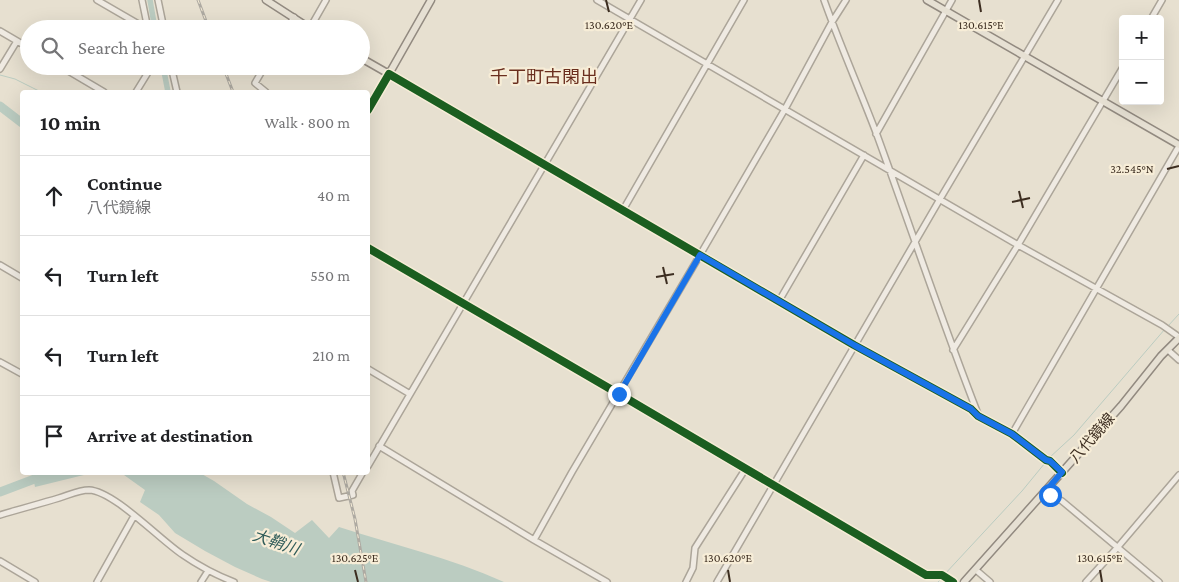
<!DOCTYPE html>
<html lang="en">
<head>
<meta charset="utf-8">
<style>
  :root { --surface:#fff; --page:#f2f2f2; --text:#202124; --muted:#757577; --line:#e0e0e0 }
  body { margin:0; font-family:"Crimson Pro","Noto Sans JP",serif; background:var(--page); color:var(--text) }
  .controls { position:absolute; right:15px; top:15px; display:grid; overflow:hidden; border-radius:5px; box-shadow:0 5px 20px #0002 }
  .controls button { width:45px; height:45px; display:grid; place-items:center; padding:0; border:0; border-bottom:1px solid var(--line); background:var(--surface); color:var(--text); font:25px sans-serif }
  .stop { position:absolute; width:15px; height:15px; margin:-11px; border:4px solid #1a73e8; border-radius:50%; background:#fff }
  .stop.end { background:#1a73e8; border-color:#fff; box-shadow:0 1px 5px #0008 }
  .list { margin:0; padding:0; list-style:none }
  h2 { display:flex; justify-content:space-between; align-items:center; height:65px; margin:0; padding:0 20px; font-size:21px }
  h2 small { font-size:16px; font-weight:400; color:var(--muted) }
  .list li { display:grid; grid-template-columns:32px 1fr auto; gap:15px; align-items:center; box-sizing:border-box; height:80px; padding:0 20px; border-top:1px solid var(--line) }
  .list b { display:block; font-size:19px; white-space:nowrap }
  .list p { margin:0; font-size:16px; white-space:nowrap; color:var(--muted) }
  .list em { font-size:16px; font-style:normal; color:var(--muted) }
  .icon { flex:none; width:28px; height:28px; fill:none; stroke:currentColor; stroke-width:2; stroke-linecap:round; stroke-linejoin:round }
  .map { position:relative; flex:none; width:1179px; height:582px; overflow:hidden }
  .search { position:absolute; background:var(--surface); box-shadow:0 5px 20px #0002; left:20px; top:20px; width:350px; height:55px; display:flex; align-items:center; gap:12px; box-sizing:border-box; padding:0 18px; border-radius:28px; color:var(--muted); font-size:19px }
  .panel { position:absolute; background:var(--surface); box-shadow:0 5px 20px #0002; left:20px; top:90px; width:350px; height:385px; border-radius:5px }
  .map>svg:first-child { display:block }
  .water { fill:#bbccc1 }
  .lines { fill:none; stroke-linecap:round; stroke-linejoin:round }
  .stream { stroke:#bbccc1; stroke-width:1 }
  .canal { stroke:#bbccc1; stroke-width:5.5 }
  .river { stroke:#bbccc1; stroke-width:9 }
  .minor-casing { stroke:#aca599; stroke-width:8 }
  .major-casing { stroke:#928a80; stroke-width:9 }
  .minor { stroke:#efeae2; stroke-width:5 }
  .major { stroke:#e6e0d3; stroke-width:6 }
  .rail-casing { stroke:#aeaaa2; stroke-width:3 }
  .rail { stroke:#f7edd7; stroke-width:1; stroke-dasharray:4; stroke-linecap:butt }
  .cycleway-casing { stroke:#f7edd7; stroke-width:11 }
  .cycleway { stroke:#1b5e20; stroke-width:8 }
  .route { stroke:#1a73e8; stroke-width:6 }
  .ticks { fill:none; stroke:#3c2d20; stroke-width:2 }
  .labels { text-anchor:middle; dominant-baseline:central; stroke-width:4.5; stroke-linejoin:round; paint-order:stroke }
  .street-label { font-size:15px; fill:#3c2d20; stroke:#f7edd7 }
  .water-label { font-size:16px; font-style:italic; fill:#2f5c59; stroke:#f7edd7 }
  .quarter-label { font-size:18px; fill:#6a2e1e; stroke:#f7edd7 }
  .ticks-label { font-size:12px; text-anchor:middle; fill:#3c2d20; stroke:#f7edd7; stroke-width:4.5; stroke-linejoin:round; paint-order:stroke }
</style>
</head>
<body>
<div class="map">
<svg width="1179" height="582" viewBox="0 0 1179 582">
  <rect width="100%" height="100%" fill="#e7e0d0"/>
  <path class="water" d="M32,472H92V473L35,487Z
    M101,473H200L214,481L247,504L271,517L295,533L312,520L329,538L339,527C394,545 451,558 504,582H271L262,579L235,567L205,551L175,533L159,515L140,502L145,490L124,475H113Z"/>
  <g class="lines">
    <path class="stream" d="M0,75L15,79L41,92
      M1168,326L1179,314
      M1049,458L1074,435L1165,329
      M944,575L1022,491L1045,463
      M938,582L942,578"/>
    <path class="canal" d="M150,0L155,29
      M163,66L168,92"/>
    <path class="river" d="M0,106L22,123
      M0,492L53,472"/>
    <defs>
      <path id="minor" d="M97,0L147,29
        M142,0L148,29
        M158,0L164,29
        M597,0L1018,245L1162,325L1179,337
        M824,0C840,45 860,90 877,135C911,228 942,322 978,414
        M1151,19L1162,0
        M310,28L326,0
        M287,29L294,17
        M0,31L29,48
        M60,66L104,92
        M171,66L177,92
        M265,66L255,83L266,92
        M0,69L17,41
        M136,92L152,66
        M368,110L389,74L854,345L971,409L978,416L1012,434L1046,460L1050,461L1062,473
        M876,134L952,0
        M623,210L744,0
        M368,248L619,394L926,575H942L953,582
        M0,265L22,278
        M779,301L864,155
        M953,350L1018,245L1123,67
        M1168,350L1179,360
        M0,362L22,374
        M368,369L410,394
        M1012,434L1179,146
        M379,446L534,540L607,582
        M368,466L641,0
        M333,472L339,498L353,495L352,491L363,472
        M1045,492L1062,501L1159,582
        M0,515C20,509 39,504 59,498C69,495 79,490 89,490C114,491 160,540 183,555C199,566 216,575 234,582
        M534,540L572,472L700,255L785,109L832,22L846,0
        M0,561L35,582
        M976,570L990,582
        M97,582L134,516
        M201,582L208,571
        M686,582L693,568L695,548L746,468
        M717,582L940,199L1058,0
        M1086,582L1117,548L1179,475"/>
      <path id="major" d="M266,0L311,29
        M927,0L1179,145
        M361,58L389,74L431,0
        M964,582L1121,406L1161,356L1179,338"/>
    </defs>
    <use href="#minor" class="minor-casing"/>
    <use href="#major" class="major-casing"/>
    <use href="#minor" class="minor"/>
    <use href="#major" class="major"/>
    <defs>
      <path id="rail" d="M198,0L209,29
        M223,66L233,92
        M343,472L355,519L366,582"/>
    </defs>
    <use href="#rail" class="rail-casing"/>
    <use href="#rail" class="rail"/>
    <defs>
      <path id="cycleway" d="M368,110L389,74L854,345L971,409L978,416L1012,434L1046,460L1050,461L1062,473
        M368,248L619,394L926,575H942L953,582"/>
    </defs>
    <use href="#cycleway" class="cycleway-casing"/>
    <use href="#cycleway" class="cycleway"/>
  </g>
  <g class="lines">
    <path class="route" d="M619,394L700,255L854,345L971,409L978,416L1012,434L1046,460L1050,461L1062,472L1045,492L1050,495"/>
  </g>
  <path class="ticks" d="M606,0L609,12M979,0L981,12M1167,169L1179,166M1019,191L1023,208M1012,202L1030,198M663,267L667,284M656,277L674,274M355,570L358,582M728,570L730,582M1100,570L1102,582"/>
  <g class="labels">
    <g class="street-label">
      <text transform="translate(1092 438) rotate(-49)">八代鏡線</text>
    </g>
    <g class="water-label">
      <text transform="translate(276 542) rotate(19)">大鞘川</text>
    </g>
    <g class="quarter-label">
      <text x="544" y="77">千丁町古閑出</text>
    </g>
  </g>
  <g class="ticks-label">
    <text x="609" y="29">130.620°E</text>
    <text x="981" y="29">130.615°E</text>
    <text x="1132" y="173">32.545°N</text>
    <text x="355" y="562">130.625°E</text>
    <text x="728" y="562">130.620°E</text>
    <text x="1100" y="562">130.615°E</text>
  </g>
</svg>
<div class="controls">
<button>+</button>
<button>−</button>
</div>
<div class="stop" style="left:1050px;top:495px"></div>
<div class="stop end" style="left:619px;top:394px"></div>
<div class="search"><svg class="icon" aria-label="search" viewBox="0 0 24 24"><circle cx="10" cy="10" r="6"/><path d="M15 15l6 6"/></svg>Search here</div>
<section class="panel">
<h2>10 min<small>Walk · 800 m</small></h2>
<ul class="list">
<li><svg class="icon" aria-label="ahead" viewBox="0 0 24 24"><path d="M12 20V5M6 11l6-6 6 6"/></svg><div><b>Continue</b><p>八代鏡線</p></div><em>40 m</em></li>
<li><svg class="icon" aria-label="left" viewBox="0 0 24 24"><path d="M17 20v-9H6M10 6l-5 5 5 5"/></svg><div><b>Turn left</b></div><em>550 m</em></li>
<li><svg class="icon" aria-label="left" viewBox="0 0 24 24"><path d="M17 20v-9H6M10 6l-5 5 5 5"/></svg><div><b>Turn left</b></div><em>210 m</em></li>
<li><svg class="icon" aria-label="arrive" viewBox="0 0 24 24"><path d="M6 21V4h12l-3 4 3 4H6"/></svg><div><b>Arrive at destination</b></div></li>
</ul>
</section>
</div>
</body>
</html>
